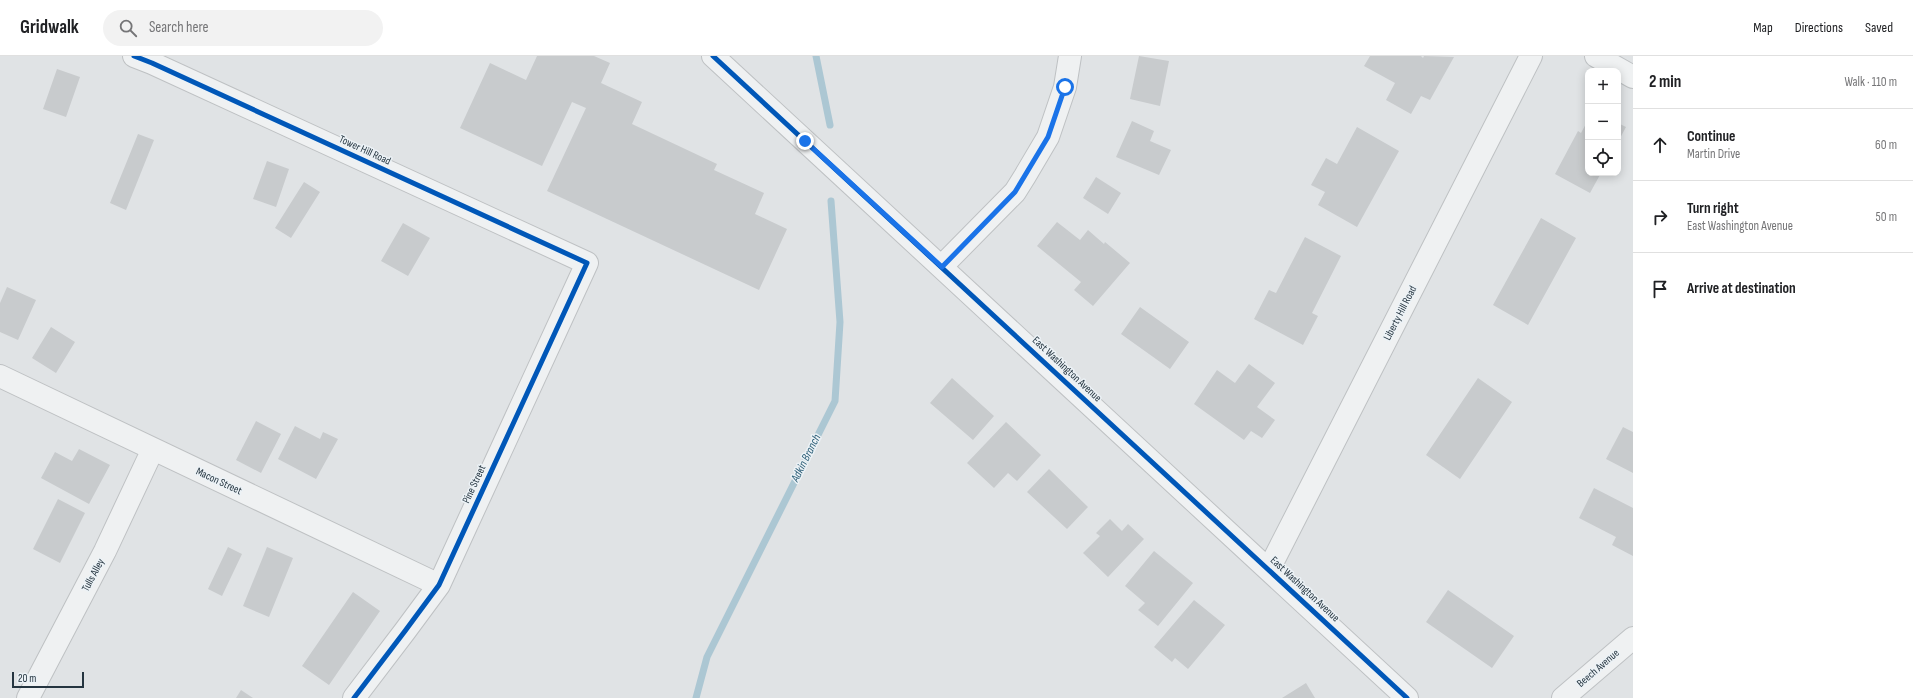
<!DOCTYPE html>
<html lang="en">
<head>
<meta charset="utf-8">
<style>
  :root { --surface:#fff; --page:#f2f2f2; --text:#202124; --muted:#757577; --line:#e0e0e0 }
  body { margin:0; font-family:"Sofia Sans Condensed",sans-serif; background:var(--page); color:var(--text) }
  .controls { position:absolute; right:12px; top:12px; display:grid; overflow:hidden; border-radius:8px; box-shadow:0 2px 10px #0003 }
  .controls button { width:36px; height:36px; display:grid; place-items:center; padding:0; border:0; border-bottom:1px solid var(--line); background:var(--surface); color:var(--text); font:20px sans-serif }
  .scale { position:absolute; left:12px; bottom:10px; width:72px; box-sizing:border-box; padding-left:4px; border:2px solid #253540; border-top:0; font-size:11px; line-height:14px; white-space:nowrap; color:#253540; -webkit-text-stroke:3px #ecf2f6; paint-order:stroke }
  .stop { position:absolute; width:12px; height:12px; margin:-9px; border:3px solid #1a73e8; border-radius:50%; background:#fff }
  .stop.end { background:#1a73e8; border-color:#fff; box-shadow:0 1px 4px #0008 }
  .list { margin:0; padding:0; list-style:none }
  h2 { display:flex; justify-content:space-between; align-items:center; height:52px; margin:0; padding:0 16px; font-size:17px }
  h2 small { font-size:13px; font-weight:400; color:var(--muted) }
  .list li { display:grid; grid-template-columns:26px 1fr auto; gap:12px; align-items:center; box-sizing:border-box; height:72px; padding:0 16px; border-top:1px solid var(--line) }
  .list b { display:block; font-size:15px; white-space:nowrap }
  .list p { margin:0; font-size:13px; white-space:nowrap; color:var(--muted) }
  .list em { font-size:13px; font-style:normal; color:var(--muted) }
  .icon { flex:none; width:22px; height:22px; fill:none; stroke:currentColor; stroke-width:2; stroke-linecap:round; stroke-linejoin:round }
  .map { position:relative; flex:none; width:1633px; height:642px; overflow:hidden }
  header { display:flex; align-items:center; gap:24px; box-sizing:border-box; height:56px; padding:0 20px; background:var(--surface); border-bottom:1px solid var(--line) }
  header strong { font-size:19px }
  nav { display:flex; gap:22px; margin-inline-start:auto; font-size:14px }
  .search { width:280px; height:36px; background:var(--page); display:flex; align-items:center; gap:10px; box-sizing:border-box; padding:0 14px; border-radius:22px; color:var(--muted); font-size:15px }
  main { display:flex }
  aside { flex:1; background:var(--surface) }
  .map>svg:first-child { display:block }
  .lines { fill:none; stroke-linecap:round; stroke-linejoin:round }
  .stream { stroke:#acc7d3; stroke-width:7 }
  .building { fill:#c8cbcd }
  .minor-casing { stroke:#bec1c3; stroke-width:24 }
  .minor { stroke:#eff1f2; stroke-width:22 }
  .cycleway-casing { stroke:#ecf2f6; stroke-width:8 }
  .cycleway { stroke:#0057b8; stroke-width:5 }
  .route { stroke:#1a73e8; stroke-width:5 }
  .labels { text-anchor:middle; dominant-baseline:central; stroke-width:3; stroke-linejoin:round; paint-order:stroke }
  .street-label { font-size:11px; fill:#253540; stroke:#ecf2f6 }
  .water-label { font-size:12px; font-style:italic; fill:#2c5e77; stroke:#ecf2f6 }
</style>
</head>
<body>
<header>
<strong>Gridwalk</strong>
<div class="search"><svg class="icon" aria-label="search" viewBox="0 0 24 24"><circle cx="10" cy="10" r="6"/><path d="M15 15l6 6"/></svg>Search here</div>
<nav><a>Map</a><a>Directions</a><a>Saved</a></nav>
</header>
<main>
<div class="map">
<svg width="1633" height="642" viewBox="0 0 1633 642">
  <rect width="100%" height="100%" fill="#e0e3e5"/>
  <g class="lines">
    <path class="stream" d="M816,0L830,69
      M696,642L707,601L835,345L840,266L831,145"/>
  </g>
  <path class="building" d="M537,0H594L610,7L601,27L642,46L632,68L717,108L714,114L764,137L755,158L787,173L759,234L547,135L586,52L572,46L542,110L460,72L490,7L526,24Z
    M1139,0L1169,5L1160,50L1130,43Z
    M1370,0H1421L1423,2L1424,0L1454,1L1430,44L1421,40L1411,58L1386,44L1395,27L1364,10Z
    M57,13L80,21L66,61L43,53Z
    M1588,64V117H1601L1590,137L1555,118L1578,75L1581,77Z
    M1132,65L1154,75L1150,85L1171,94L1159,119L1116,101Z
    M1618,67L1626,71L1618,86Z
    M1357,71L1399,95L1357,171L1318,149L1325,136L1311,129L1326,102L1337,108Z
    M138,78L154,84L126,154L110,147Z
    M267,105L289,113L276,151L253,143Z
    M1096,121L1121,137L1108,158L1083,142Z
    M304,126L320,136L291,182L275,172Z
    M1541,162L1576,182L1528,269L1493,249Z
    M1057,166L1080,184L1088,174L1104,188L1105,186L1130,207L1093,250L1074,234L1081,226L1037,190Z
    M403,167L430,182L408,220L381,205Z
    M1305,181L1341,200L1312,257L1318,260L1303,289L1254,263L1269,234L1276,237Z
    M7,231L36,244L18,284L0,276V247Z
    M1140,251L1189,286L1170,313L1121,278Z
    M51,271L75,286L56,317L32,302Z
    M1249,308L1275,327L1257,351L1275,364L1262,382L1251,375L1244,384L1194,348L1217,314L1235,327Z
    M952,322L994,360L973,384L930,347Z
    M1478,322L1512,346L1460,423L1426,399Z
    M256,365L281,378L261,417L236,404Z
    M1006,366L1041,399L1017,425L1008,417L994,432L967,407Z
    M295,370L320,383L323,376L338,383L316,423L278,403Z
    M1623,371L1633,376V417L1606,403Z
    M79,393L110,409L89,448L41,422L55,396L72,405Z
    M1049,413L1088,451L1067,473L1027,436Z
    M1594,432L1633,452V500L1612,489L1616,481L1579,462Z
    M58,443L85,457L60,507L33,493Z
    M1110,463L1122,475L1128,468L1144,483L1108,521L1083,497L1100,480L1096,477Z
    M228,491L242,498L222,540L208,533Z
    M267,491L293,502L269,561L243,550Z
    M1154,495L1193,527L1158,570L1138,554L1145,547L1125,530Z
    M1448,534L1514,580L1492,612L1426,566Z
    M353,536L380,555L329,629L302,610Z
    M1194,544L1225,569L1188,613L1175,602L1172,606L1154,591Z
    M1306,627L1315,642H1282Z
    M241,634L253,642H236Z"/>
  <g class="lines">
    <defs>
      <path id="minor" d="M134,0L152,7L587,207L439,529L405,575L354,642
        M713,0L1407,642
        M1596,0L1633,21
        M941,211L1015,136L1025,120L1048,81L1065,31L1070,0
        M0,320L439,529
        M1269,513L1531,0
        M28,642L105,495L153,393
        M1563,642L1633,582"/>
    </defs>
    <use href="#minor" class="minor-casing"/>
    <use href="#minor" class="minor"/>
    <defs>
      <path id="cycleway" d="M134,0L152,7L587,207L439,529L405,575L354,642
        M713,0L1407,642"/>
    </defs>
    <use href="#cycleway" class="cycleway-casing"/>
    <use href="#cycleway" class="cycleway"/>
  </g>
  <g class="lines">
    <path class="route" d="M805,85L942,211L1015,136L1048,81L1065,31"/>
  </g>
  <g class="labels">
    <g class="street-label">
      <text transform="translate(365 94) rotate(25)">Tower Hill Road</text>
      <text transform="translate(1400 257) rotate(-63)">Liberty Hill Road</text>
      <text transform="translate(1067 313) rotate(43)">East Washington Avenue</text>
      <text transform="translate(219 425) rotate(25)">Macon Street</text>
      <text transform="translate(474 428) rotate(-65)">Pine Street</text>
      <text transform="translate(93 519) rotate(-62)">Tulls Alley</text>
      <text transform="translate(1305 533) rotate(43)">East Washington Avenue</text>
      <text transform="translate(1598 612) rotate(-41)">Beech Avenue</text>
    </g>
    <g class="water-label">
      <text transform="translate(806 402) rotate(-63)">Adkin Branch</text>
    </g>
  </g>
</svg>
<div class="controls">
<button>+</button>
<button>−</button>
<button><svg class="icon" aria-label="locate" viewBox="0 0 24 24"><circle cx="12" cy="12" r="6"/><path d="M12 2v4M12 18v4M2 12h4M18 12h4"/></svg></button>
</div>
<div class="scale">20 m</div>
<div class="stop" style="left:1065px;top:31px"></div>
<div class="stop end" style="left:805px;top:85px"></div>
</div>
<aside>
<h2>2 min<small>Walk · 110 m</small></h2>
<ul class="list">
<li><svg class="icon" aria-label="ahead" viewBox="0 0 24 24"><path d="M12 20V5M6 11l6-6 6 6"/></svg><div><b>Continue</b><p>Martin Drive</p></div><em>60 m</em></li>
<li><svg class="icon" aria-label="right" viewBox="0 0 24 24"><path d="M7 20v-9h11M14 6l5 5-5 5"/></svg><div><b>Turn right</b><p>East Washington Avenue</p></div><em>50 m</em></li>
<li><svg class="icon" aria-label="arrive" viewBox="0 0 24 24"><path d="M6 21V4h12l-3 4 3 4H6"/></svg><div><b>Arrive at destination</b></div></li>
</ul>
</aside>
</main>
</body>
</html>
